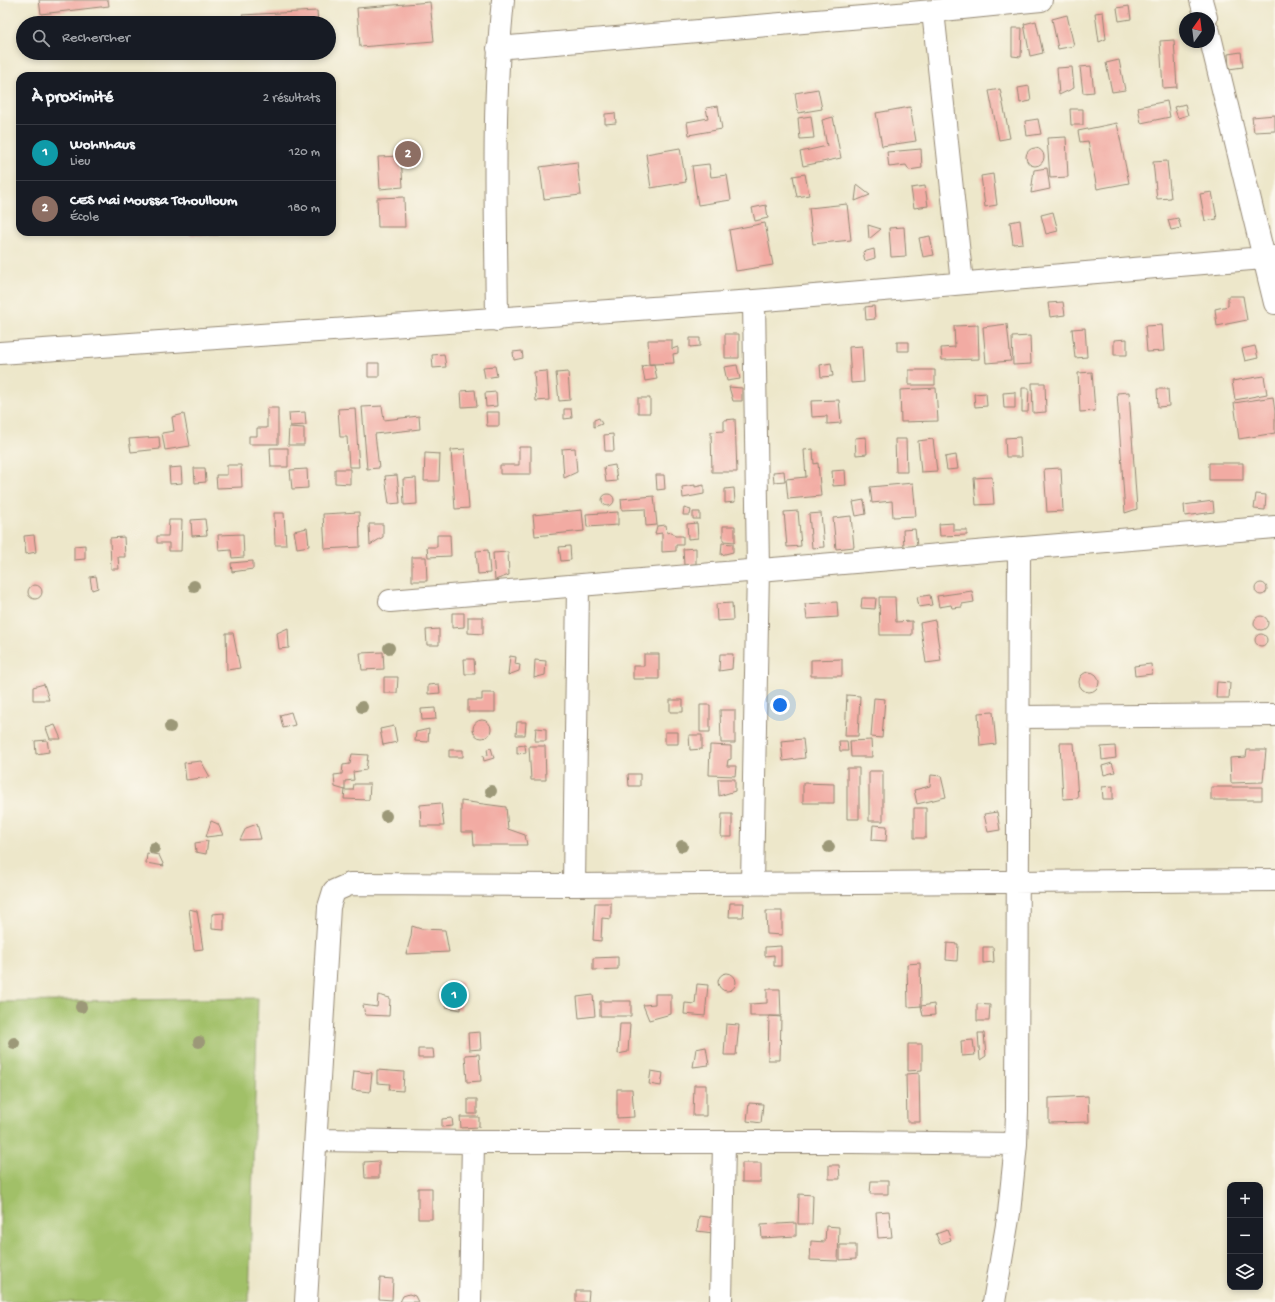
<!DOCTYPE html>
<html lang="fr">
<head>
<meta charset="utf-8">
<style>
  :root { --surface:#171b24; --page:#20242c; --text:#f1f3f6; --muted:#9ea1a6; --line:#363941; --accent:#b45309 }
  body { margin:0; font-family:"Gochi Hand",sans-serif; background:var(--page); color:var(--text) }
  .controls { position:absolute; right:12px; bottom:12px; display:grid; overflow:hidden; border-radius:8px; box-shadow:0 2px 6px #0003 }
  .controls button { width:36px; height:36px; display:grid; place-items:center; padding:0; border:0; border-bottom:1px solid var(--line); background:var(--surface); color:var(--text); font:20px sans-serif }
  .compass { position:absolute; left:1179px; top:12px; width:36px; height:36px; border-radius:50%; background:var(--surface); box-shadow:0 2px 6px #0003; rotate:14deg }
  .you { position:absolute; left:780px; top:705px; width:14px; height:14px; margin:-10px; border:3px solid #fff; border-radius:50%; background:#1a73e8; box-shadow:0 0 0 6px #1a73e833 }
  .badge { display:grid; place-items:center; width:26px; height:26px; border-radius:50%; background:var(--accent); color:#fff; font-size:13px; font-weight:700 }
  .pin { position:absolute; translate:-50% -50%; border:2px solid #fff; box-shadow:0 1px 4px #0006 }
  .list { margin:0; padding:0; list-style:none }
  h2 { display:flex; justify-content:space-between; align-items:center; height:52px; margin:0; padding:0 16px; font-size:17px }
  h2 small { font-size:13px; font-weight:400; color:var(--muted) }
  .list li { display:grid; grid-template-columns:26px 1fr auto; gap:12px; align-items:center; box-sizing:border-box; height:56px; padding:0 16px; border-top:1px solid var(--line) }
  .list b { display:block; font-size:15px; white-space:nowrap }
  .list p { margin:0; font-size:13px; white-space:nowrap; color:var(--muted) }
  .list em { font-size:13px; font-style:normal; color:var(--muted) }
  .icon { flex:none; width:22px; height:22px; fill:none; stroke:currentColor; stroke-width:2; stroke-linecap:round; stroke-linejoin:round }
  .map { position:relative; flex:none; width:1275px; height:1302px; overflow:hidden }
  .search { position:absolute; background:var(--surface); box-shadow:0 2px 6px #0003; left:16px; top:16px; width:320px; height:44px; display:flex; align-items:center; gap:10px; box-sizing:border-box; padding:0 14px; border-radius:22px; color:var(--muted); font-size:15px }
  .panel { position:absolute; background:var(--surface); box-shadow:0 2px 6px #0003; left:16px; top:72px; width:320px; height:164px; border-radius:12px }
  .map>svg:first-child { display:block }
  .green { fill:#a1c068; stroke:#6e7543 }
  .building { fill:#f2aba3 }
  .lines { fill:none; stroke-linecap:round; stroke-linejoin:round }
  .street-casing { stroke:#948874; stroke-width:24 }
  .street { stroke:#fff; stroke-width:22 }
  .tree { fill:#9c9878 }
</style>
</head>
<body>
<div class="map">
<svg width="1275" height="1302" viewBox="0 0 1275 1302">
  <rect width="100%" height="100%" fill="#fbf7ec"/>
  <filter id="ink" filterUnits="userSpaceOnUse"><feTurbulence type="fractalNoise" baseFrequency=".025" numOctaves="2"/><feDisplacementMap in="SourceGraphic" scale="8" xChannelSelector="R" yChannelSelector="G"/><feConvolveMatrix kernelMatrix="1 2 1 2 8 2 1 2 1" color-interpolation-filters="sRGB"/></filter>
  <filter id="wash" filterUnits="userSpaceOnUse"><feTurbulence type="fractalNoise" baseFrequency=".012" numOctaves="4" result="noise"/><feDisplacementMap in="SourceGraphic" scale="16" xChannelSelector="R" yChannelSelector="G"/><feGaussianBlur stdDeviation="0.9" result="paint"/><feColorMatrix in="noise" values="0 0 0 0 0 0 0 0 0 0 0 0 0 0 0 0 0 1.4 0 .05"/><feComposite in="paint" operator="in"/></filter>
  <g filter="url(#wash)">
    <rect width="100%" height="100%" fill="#ede7ca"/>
    <path class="green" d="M258,998L249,1302H0V1002Z"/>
    <g id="blocks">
      <path class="building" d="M39,0H108L109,6L41,14Z
        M430,2L434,41L360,47L357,8Z
        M1129,6L1131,19L1119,21L1117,8Z
        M317,11L318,23H242V15Z
        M1103,12L1106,39L1099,42L1095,13Z
        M1067,15L1074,46L1058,49L1052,19Z
        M1036,21L1043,53L1030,56L1024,24Z
        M1012,28H1022L1021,57L1012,56Z
        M1174,40L1177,87L1163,88L1160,41Z
        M1241,52L1243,67L1229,69L1228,54Z
        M189,53H225V54L190,57Z
        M1119,60L1125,90L1112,92L1106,63Z
        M1091,66L1094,92L1083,93L1080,67Z
        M1072,67L1074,88L1059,95L1057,68Z
        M1029,86L1031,101L1020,103L1018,88Z
        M818,89L822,109L798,113L795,93Z
        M1000,89L1010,138L999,140L989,91Z
        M1167,101L1170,117L1141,123L1138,107Z
        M1185,104L1188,115L1178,118L1174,107Z
        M718,106L722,129L689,135L687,122L708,118L706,108Z
        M910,107L916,141L882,146L876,113Z
        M1070,109H1083V125H1071Z
        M615,113L616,123L605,124V114Z
        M1275,115V131L1254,132L1252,117Z
        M811,116L814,138L800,139L798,118Z
        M833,117L841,158L803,166L800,152L827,146L822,120Z
        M1038,119L1041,134L1027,136L1025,121Z
        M1117,123L1129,183L1097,189L1088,141L1080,142L1078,131Z
        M1066,137L1068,177L1050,178L1047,138Z
        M680,148L686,182L651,188L646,154Z
        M1026 157a9 9 0 1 1 18 0a9 9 0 1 1-18 0Z
        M921,149L922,168L909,170L906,165L889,167L887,152Z
        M401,156L403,187L380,189L378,157Z
        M1167,161L1171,198L1157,199L1153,162Z
        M577,162L581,195L544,199L540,167Z
        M709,164L711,177L727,175L731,200L698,205L692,166Z
        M1047,168L1050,189L1031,193L1034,170Z
        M805,174L809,195L797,197L793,176Z
        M993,174L997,205L985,207L981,176Z
        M857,185L870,195L855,201Z
        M925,186L928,206L914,208L911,188Z
        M1212,192L1217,219L1205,221L1200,194Z
        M404,197L405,227H378L377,198Z
        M847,204L851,240L813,244L809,208Z
        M766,205L768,218L755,221L752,208Z
        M1053,212L1058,231L1046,234L1041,215Z
        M1178,218L1181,228L1171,230L1168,220Z
        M1020,220L1023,243L1013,244L1010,222Z
        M765,223L773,265L736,271L729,230Z
        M868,225L881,229L869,239Z
        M904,227L906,256L891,257L889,228Z
        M189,232H219V235H189Z
        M930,236L934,255L923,257L919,238Z
        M874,249L875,258L865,261L863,252Z
        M1228,296H1243L1247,320L1217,326L1215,309L1228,306Z
        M1063,302L1065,315L1050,317L1048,303Z
        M874,306L875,319L866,320L865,307Z
        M1007,324L1011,361L986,363L983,327Z
        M978,325L979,359L942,360L941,348L955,347L954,326Z
        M1162,325L1164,351L1147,352L1145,326Z
        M1085,328L1087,357L1075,358L1072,329Z
        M725,334H739V358H725Z
        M1030,336L1031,364L1013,365L1012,337Z
        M690,338H700V346L690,347Z
        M1127,339V355H1114V340Z
        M648,340H672V349L678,347V353L673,354L674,363L654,364L657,379L645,381L642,366L654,364H649Z
        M897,342H909V351H897Z
        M862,346L864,382L851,383L849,347Z
        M1255,346L1258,358L1245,361L1242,349Z
        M522,351L523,358L514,360L513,352Z
        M444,354L446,367L433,368L432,355Z
        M368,363H379V377H368Z
        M831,363L833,376L821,377L820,365Z
        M737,365L740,379L727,381L724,367Z
        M495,366L497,376L485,378L483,367Z
        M909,370H935V385H909Z
        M547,371L549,400L536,401L534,372Z
        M568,372L570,400L559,401L556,373Z
        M1092,372L1095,411L1080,412L1078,373Z
        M1264,376L1267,394L1235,400L1232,381Z
        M1032,383H1045L1046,412L1033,413Z
        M729,387L742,388V401H733Z
        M936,388L938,421L901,422L900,390Z
        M1022,388H1029L1028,412H1022Z
        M1157,389H1168L1169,406L1158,407Z
        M475,390L477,406L462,407L461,391Z
        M496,392L497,406L486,407L485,393Z
        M1015,392V408H1004L1003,393Z
        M1129,392L1137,509L1125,513L1117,393Z
        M986,393L987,406L975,407L974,394Z
        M1273,397L1275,412V433L1239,439L1234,403Z
        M638,398H650V413H638Z
        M839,400L841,423L827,424V416L812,417L811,401Z
        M382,406L384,420L419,416L420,429L375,434L379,468L367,469L362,407Z
        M267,408H278V444H249V436H257V428H267Z
        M355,408L359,467H349L347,437H340L338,409Z
        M564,409H571L572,418L564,419Z
        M305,412L306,425L290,426L289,413Z
        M486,412H499V426H487Z
        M184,414L190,446L165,450L162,433L174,431L172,417Z
        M599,418L602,424L594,427V420Z
        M735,419L737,472H712L711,432L724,431V420Z
        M289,427L304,428V445H288Z
        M613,434L614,451H605L604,435Z
        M159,437L160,449L131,452L129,439Z
        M866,437L867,454L856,455L855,438Z
        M1020,437L1021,457H1006L1005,438Z
        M895,439H906L907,472H896Z
        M933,439L937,471L921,472L918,441Z
        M519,447H531V474H500V465H519Z
        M270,448H288V467H271Z
        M575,448L577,472L564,478L562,449Z
        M465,449L469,508L455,509L451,450Z
        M813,449L814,464L818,463L821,496L788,499L786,479L806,477L804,450Z
        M425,453L440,454L439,481H424Z
        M956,455L958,469L947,470L945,457Z
        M1209,463H1243V480H1209Z
        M227,465H241L242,487L217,488L216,475H227Z
        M615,465L617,481L606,482L604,467Z
        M181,467L182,483L170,484L169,468Z
        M194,468H205L206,482L195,483Z
        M1061,468L1063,511L1047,512L1044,469Z
        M307,469L308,488L292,489L290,470Z
        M335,469H350V484L335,483Z
        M845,470L846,485L833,486L832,471Z
        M784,471L785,481L774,482L773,472Z
        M397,475L400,503L389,504L385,476Z
        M656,475H664L665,489L657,490Z
        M992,477L994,504L976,505L974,478Z
        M416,478L417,504L404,505L403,479Z
        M913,483L916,516L893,517L892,501L872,503L870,487Z
        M695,485V487L704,485V494L683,498L682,487Z
        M734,488L735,502L725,503V489Z
        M602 500a6 6 0 1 1 12 0a6 6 0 1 1-12 0Z
        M1256,494L1266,495L1265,510L1254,509Z
        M654,496L657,525L646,526L645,509L622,510L621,499Z
        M864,500L866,514L856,516L853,502Z
        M1213,501L1214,512L1185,516L1184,505Z
        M684,508L691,510L690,515H683Z
        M582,510L584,531L535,536L533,515Z
        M798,511L801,546L787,547L784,512Z
        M359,512L360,547L325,549L323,514Z
        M618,512V525L587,527L586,514Z
        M693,512H700V519H693Z
        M274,513H284L286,545H275Z
        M821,513L824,547L812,548L809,514Z
        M851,516L854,547L836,549L833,518Z
        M205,519L207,535L192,536L191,520Z
        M169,520H182L181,551H169V543H157V536H168Z
        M697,523L698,538L688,539L687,524Z
        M953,523V530H967V535L940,536L939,524Z
        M369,524H383V537L370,545Z
        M666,525L667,533L672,532L675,536H683V545H676V551L662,552V533L655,534L657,526Z
        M723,526H735V542L723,541Z
        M307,528L309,546L297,548L294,531Z
        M915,529L917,546L904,547L903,530Z
        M243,534L244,557L232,558L231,550L219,551L218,535Z
        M34,535L36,552L26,554L24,536Z
        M437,535H450L451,556L428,557L427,547H437Z
        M124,537L125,557H118L119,569H111L110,538Z
        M722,543L733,544V552L721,555Z
        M85,545V559L74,560V546Z
        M570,546L571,560L561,561L559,547Z
        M696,548V564L684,565L683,549Z
        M488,550L490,573L478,574L476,551Z
        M508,552L509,575L495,580L493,553Z
        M412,557H426L427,581H412Z
        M253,561V569L232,572L231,563Z
        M96,576L98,588L92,590L90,577Z
        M1255 589a6 6 0 1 1 12 0a6 6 0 1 1-12 0Z
        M28 592a7 7 0 1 1 14 0a7 7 0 1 1-14 0Z
        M972,591L974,602L962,604V607L952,608L951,605L939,607L937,596Z
        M930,595L932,605L919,607L917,597Z
        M879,597H895L896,622L912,621V635H880Z
        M862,598H876L875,609L861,608Z
        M837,602L838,617L807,619L805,604Z
        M732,603L733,620L717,621L716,604Z
        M452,613H464V627L452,628Z
        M1254 623a7 7 0 1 1 14 0a7 7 0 1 1-14 0Z
        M468,617H483V634L468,633Z
        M935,620L941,661L926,663L920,623Z
        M288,628L289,648L279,649L277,633Z
        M439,629V645H427L426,630Z
        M226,633H233L240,668L227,670Z
        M1255 640a6 6 0 1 1 12 0a6 6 0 1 1-12 0Z
        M383,652L384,669L362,670L360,653Z
        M644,654H659V679H633V666H644Z
        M720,654H733L732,669L719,671Z
        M510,656L516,657L515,664L520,665L519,671L508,675Z
        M464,659H474L475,674H465Z
        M842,659V676H811V660Z
        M535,660L546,661L545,675L534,678Z
        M1151,664L1152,674L1135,676L1134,666Z
        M1079 682a10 10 0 1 1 20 0a10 10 0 1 1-20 0Z
        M384,677H398L397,693H384Z
        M1217,682L1230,683L1229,698H1216Z
        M44,684L49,700H33V687Z
        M439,684L440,693L428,694V685Z
        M482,693H495V712H468V700H482Z
        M847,695L860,696L858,736H845Z
        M874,698L885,699L882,738L871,737Z
        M670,700H683V712H670Z
        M700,705H710V732H700Z
        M435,708L436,719L422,720L421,709Z
        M720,710H735V743H721Z
        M291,712L295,725L283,728L280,715Z
        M993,712L996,744L980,746L978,713Z
        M473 729a9 9 0 1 1 18 0a9 9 0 1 1-18 0Z
        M517,722H526L525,735H516Z
        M55,725L61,739H50L46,728Z
        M394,726L397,742L383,745L380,729Z
        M536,728L546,729V741H535Z
        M429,729L428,742L415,741L416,732Z
        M665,732H678V744H665Z
        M689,735H702V749L690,750Z
        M803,739L805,758L783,761L781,741Z
        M47,740L49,752L36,754L35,741Z
        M871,740L872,757H851L850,741Z
        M839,741H847L848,751H840Z
        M1060,743H1074L1078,798L1063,799Z
        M525,745L526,753L517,754V746Z
        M710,745L731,746V759L728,760L727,766H736L735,776L709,775Z
        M529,746H545L546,780H531Z
        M1115,746L1116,758L1102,760L1101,747Z
        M491,748L494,758L484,761L483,756L488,755L487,749Z
        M449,750H463V757H449Z
        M1247,750H1266L1263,782L1231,783L1230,758L1246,757Z
        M352,754L368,755L366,770L353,772L354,780L345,781V790L335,787L334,775L342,774L343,765L350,764Z
        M201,761L210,777L186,780L184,763Z
        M1112,763L1115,772L1104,775L1102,766Z
        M847,768H859V819H847Z
        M869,771H883V821H869Z
        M628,774H640V786H629Z
        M931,775L941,776L946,797L917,804L914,790L930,786Z
        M718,779H735V791L719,796Z
        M803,783L834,784V803H803Z
        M354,784H370L369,800L344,799L345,790H353Z
        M1113,786V799H1103L1102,787Z
        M1211,787H1262V800H1211Z
        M461,801L506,807L508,829L525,835L527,845H474L473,832H461Z
        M441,803L444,826H421L420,805Z
        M914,808H926V838H914Z
        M997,812L1000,830L988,832L984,814Z
        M722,814H732V837H721Z
        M211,821L218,824L223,835L206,837Z
        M257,824L261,839L240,840L246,828Z
        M873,825L887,826L886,841L872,840Z
        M208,841L206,854L196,852L195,843Z
        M147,853L159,855L164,866L146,863Z
        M595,903H611V919L602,918L601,941L593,940Z
        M730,903H744L743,917H729Z
        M189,909L197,911L203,949L194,950Z
        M766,911H782V935L767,934Z
        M224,913V930L212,929V914Z
        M412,926L421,929L445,930L449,952L406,954L411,936Z
        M947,943L958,944L957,961L946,960Z
        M781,946V966H774V955L765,956V947Z
        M983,947H993L994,962L983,963Z
        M618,957V969L593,970V958Z
        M920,963L921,1006L908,1007L907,964Z
        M718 982a9 9 0 1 1 18 0a9 9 0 1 1-18 0Z
        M447,981L462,982L461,1010L446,1007Z
        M697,984L708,985L705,1016L684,1014L685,1003L695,1004Z
        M767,989H780L781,1016H750V1004L767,1003Z
        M655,994H671V1014L649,1020L643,1005L655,1004Z
        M378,995L390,998L389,1016L365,1015L363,1005L377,1007Z
        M593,995L595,1016L579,1018L577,997Z
        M600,1001H631V1016H600Z
        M934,1004L935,1015L923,1016L921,1006Z
        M977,1004L990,1005L989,1021H977Z
        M769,1016L781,1017L780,1060H768Z
        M620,1024H630L628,1052L618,1054Z
        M726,1024L739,1025L736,1055H724Z
        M480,1032L481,1049L469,1050L468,1033Z
        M978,1033H984L986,1056L980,1060Z
        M973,1040L975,1055L962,1056L961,1041Z
        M908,1044H922V1070L908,1071Z
        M706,1047L709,1065L693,1067L696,1049Z
        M418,1049H433L434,1058H418Z
        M479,1054L481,1081L467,1082L465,1055Z
        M377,1070L404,1072L403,1091L389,1090L390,1084L377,1083Z
        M354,1071L372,1073L370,1092L352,1090Z
        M651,1071L663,1073L661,1086L649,1084Z
        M919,1073L920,1122H907L906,1074Z
        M694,1085H706V1116H693Z
        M617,1089H632L634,1117L617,1118Z
        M1088,1096L1089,1122L1049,1123V1098Z
        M468,1099H477V1114H468Z
        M749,1103L763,1104L761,1123L747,1121Z
        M460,1117H479V1127L461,1128Z
        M452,1118L453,1126L442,1127V1119Z
        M379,1161V1178H365L364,1162Z
        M742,1163H761V1182H742Z
        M829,1165H839L840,1179H829Z
        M871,1181H888V1194H870Z
        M418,1188H432V1219H418Z
        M799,1194L813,1195L812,1224H798Z
        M889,1211L892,1237L878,1238L876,1212Z
        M699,1216L715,1218L713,1233L697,1231Z
        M796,1223V1236L762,1238L761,1225Z
        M826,1226L839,1227L838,1261L810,1260L811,1241L825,1242Z
        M947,1230L951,1240L940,1244L936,1234Z
        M840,1245H856V1259L840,1260Z
        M380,1278L393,1279L392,1300L379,1299Z
        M576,1291H589L588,1302H576Z
        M409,1294L415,1296L418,1302H400L403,1296Z"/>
    </g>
  </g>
  <g filter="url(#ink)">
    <use href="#blocks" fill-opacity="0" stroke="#948874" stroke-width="1"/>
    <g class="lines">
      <defs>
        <path id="street" d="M1201,0L1206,18
          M933,11L962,283
          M1209,32L1275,303
          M498,48L933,11L1041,0
          M497,320C496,213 492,106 503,0
          M0,353L754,301L1275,257
          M390,601L1275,527
          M1019,717L1275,715
          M752,883L758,570L754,301
          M574,885L578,586
          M316,1140L473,1142H852L1016,1144
          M306,1302L329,907L334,891L350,884L574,885L1275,880
          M470,1302L473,1142
          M721,1302L724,1142
          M994,1302L1009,1213L1016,1144L1017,1111L1019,548"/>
      </defs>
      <use href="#street" class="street-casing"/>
      <use href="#street" class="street"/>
    </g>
    <g class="tree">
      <circle cx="194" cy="586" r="6"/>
      <circle cx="389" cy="648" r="6"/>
      <circle cx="362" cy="707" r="6"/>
      <circle cx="170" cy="727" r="6"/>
      <circle cx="491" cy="791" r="6"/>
      <circle cx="386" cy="816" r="6"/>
      <circle cx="682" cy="846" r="6"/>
      <circle cx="829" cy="847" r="6"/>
      <circle cx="154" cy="848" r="6"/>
      <circle cx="81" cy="1007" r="6"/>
      <circle cx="199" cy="1042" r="6"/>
      <circle cx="14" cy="1043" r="6"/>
    </g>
  </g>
</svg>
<div class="controls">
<button>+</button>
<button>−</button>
<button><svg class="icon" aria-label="layers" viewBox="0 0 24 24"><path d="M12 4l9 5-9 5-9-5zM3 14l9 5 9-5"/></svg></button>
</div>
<svg class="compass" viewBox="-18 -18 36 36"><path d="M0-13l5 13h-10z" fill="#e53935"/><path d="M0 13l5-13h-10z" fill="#9ea1a6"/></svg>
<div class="you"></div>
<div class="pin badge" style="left:454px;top:995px;background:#0f9aa8">1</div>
<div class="pin badge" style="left:408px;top:154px;background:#8d6e63">2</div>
<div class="search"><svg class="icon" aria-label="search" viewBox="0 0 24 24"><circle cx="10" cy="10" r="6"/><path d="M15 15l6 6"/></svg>Rechercher</div>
<section class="panel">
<h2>À proximité<small>2 résultats</small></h2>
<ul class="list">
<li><span class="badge" style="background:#0f9aa8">1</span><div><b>Wohnhaus</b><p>Lieu</p></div><em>120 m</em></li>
<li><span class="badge" style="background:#8d6e63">2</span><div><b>CES Mai Moussa Tchoulloum</b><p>École</p></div><em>180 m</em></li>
</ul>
</section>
</div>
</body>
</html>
